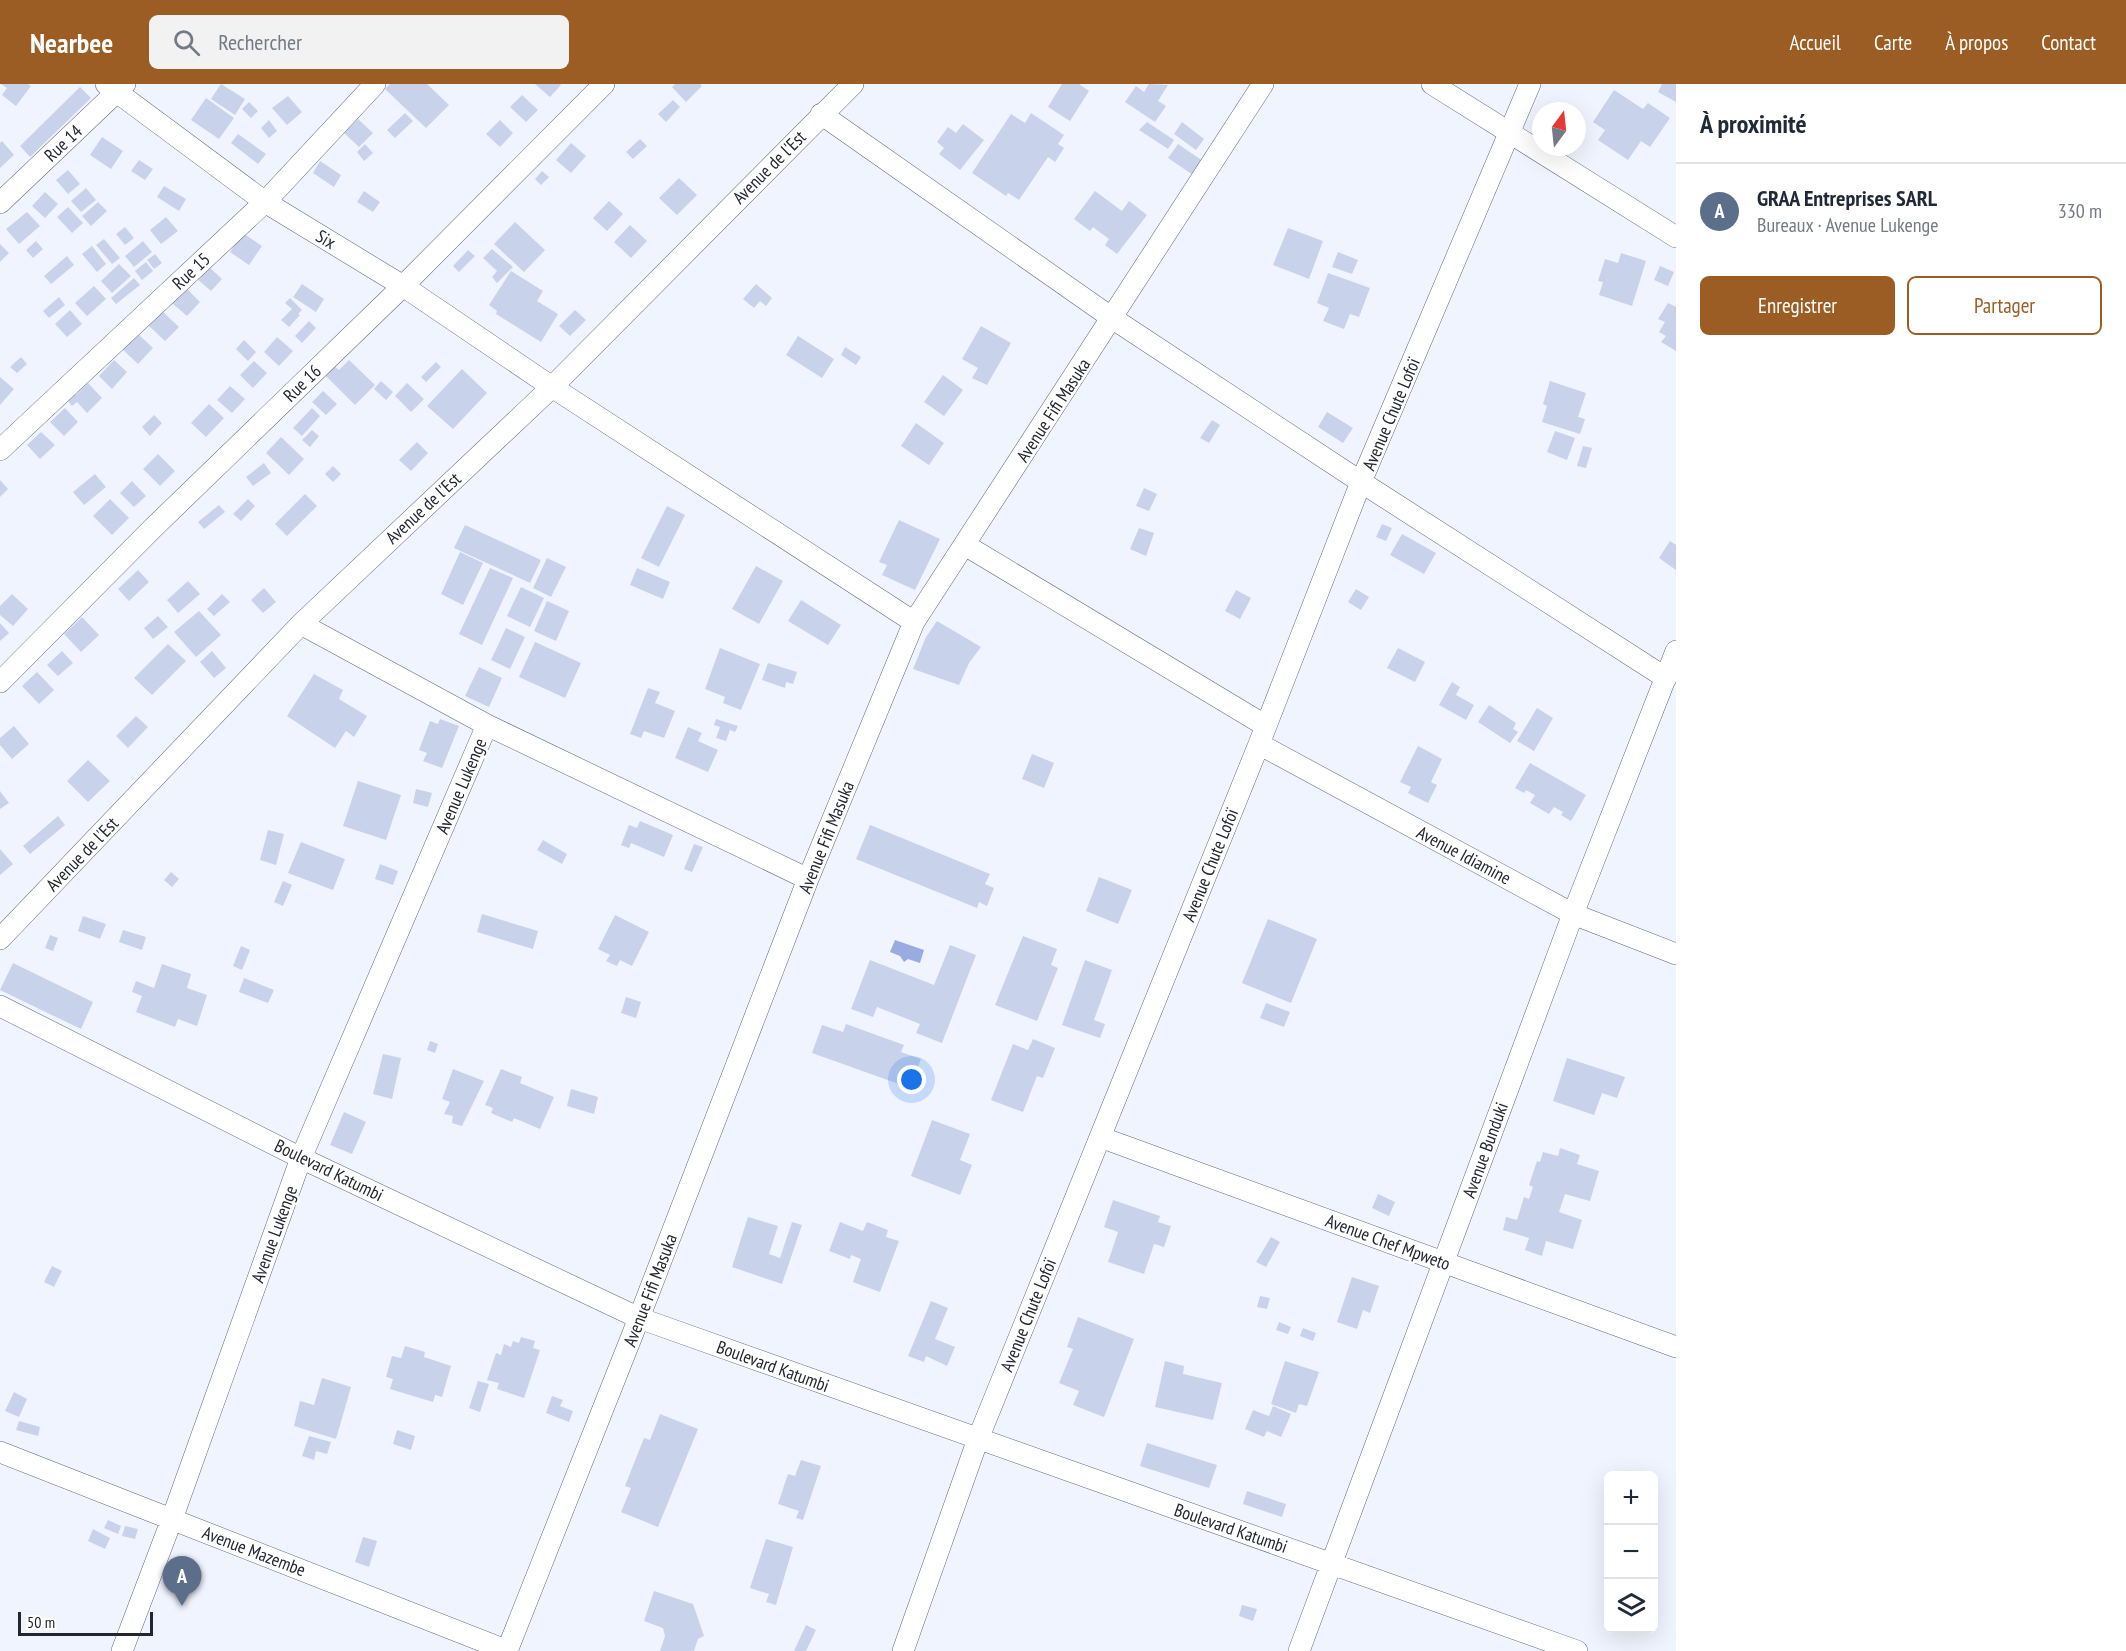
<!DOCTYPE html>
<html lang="fr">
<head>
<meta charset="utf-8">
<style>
  :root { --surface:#fff; --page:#f2f2f3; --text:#1f2937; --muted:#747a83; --line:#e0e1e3; --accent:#9c5d24 }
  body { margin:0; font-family:"PT Sans Narrow",sans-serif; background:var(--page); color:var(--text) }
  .controls { position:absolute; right:18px; bottom:18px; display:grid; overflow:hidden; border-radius:9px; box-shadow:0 6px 24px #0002 }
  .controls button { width:54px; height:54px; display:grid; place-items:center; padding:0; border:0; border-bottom:2px solid var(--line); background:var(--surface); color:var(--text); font:30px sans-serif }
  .compass { position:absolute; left:1532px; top:18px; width:54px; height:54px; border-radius:50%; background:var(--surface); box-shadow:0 6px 24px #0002; rotate:15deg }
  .scale { position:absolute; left:18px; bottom:15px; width:135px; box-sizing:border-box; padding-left:6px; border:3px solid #232630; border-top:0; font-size:16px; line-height:21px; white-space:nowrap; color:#232630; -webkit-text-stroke:4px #fff; paint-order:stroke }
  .you { position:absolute; left:912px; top:996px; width:21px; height:21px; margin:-15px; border:4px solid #fff; border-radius:50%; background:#1a73e8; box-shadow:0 0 0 9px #1a73e833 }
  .badge { display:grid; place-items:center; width:39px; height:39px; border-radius:50%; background:var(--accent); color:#fff; font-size:20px; font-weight:700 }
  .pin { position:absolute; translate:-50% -50px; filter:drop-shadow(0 2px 3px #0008) }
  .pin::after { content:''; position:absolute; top:32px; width:21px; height:18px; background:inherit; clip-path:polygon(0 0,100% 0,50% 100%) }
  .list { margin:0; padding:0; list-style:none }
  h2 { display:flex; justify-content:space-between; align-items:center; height:78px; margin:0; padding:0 24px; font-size:26px }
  h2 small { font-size:20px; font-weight:400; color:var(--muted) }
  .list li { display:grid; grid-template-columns:39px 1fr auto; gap:18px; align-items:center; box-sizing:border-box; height:96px; padding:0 24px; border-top:2px solid var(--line) }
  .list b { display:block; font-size:22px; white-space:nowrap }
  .list p { margin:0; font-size:20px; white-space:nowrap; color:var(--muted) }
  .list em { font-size:20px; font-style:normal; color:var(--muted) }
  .actions { display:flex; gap:12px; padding:18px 24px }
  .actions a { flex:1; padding:14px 0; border:2px solid var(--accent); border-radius:9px; text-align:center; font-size:21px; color:var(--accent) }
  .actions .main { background:var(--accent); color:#fff }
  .icon { flex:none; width:33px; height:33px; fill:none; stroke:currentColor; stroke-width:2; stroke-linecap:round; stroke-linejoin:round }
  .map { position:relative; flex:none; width:1676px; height:1567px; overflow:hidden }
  header { display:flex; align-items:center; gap:36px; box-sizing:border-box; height:84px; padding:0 30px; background:var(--accent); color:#fff }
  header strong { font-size:28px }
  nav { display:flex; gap:33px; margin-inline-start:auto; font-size:21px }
  .search { width:420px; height:54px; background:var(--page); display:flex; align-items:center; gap:15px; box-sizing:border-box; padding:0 21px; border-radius:9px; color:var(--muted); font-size:22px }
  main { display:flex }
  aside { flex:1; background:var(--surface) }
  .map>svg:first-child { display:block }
  .water { fill:#99abdf }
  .building { fill:#c9d2eb }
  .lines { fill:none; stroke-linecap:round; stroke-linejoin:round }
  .minor-casing { stroke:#60687e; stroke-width:22 }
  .minor { stroke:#fff; stroke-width:21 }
  .labels { text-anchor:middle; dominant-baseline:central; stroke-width:5; stroke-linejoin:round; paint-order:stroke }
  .street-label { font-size:18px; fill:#232630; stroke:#fff }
</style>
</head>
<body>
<header>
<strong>Nearbee</strong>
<div class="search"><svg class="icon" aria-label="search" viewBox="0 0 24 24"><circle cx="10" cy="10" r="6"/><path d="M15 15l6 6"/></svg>Rechercher</div>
<nav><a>Accueil</a><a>Carte</a><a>À propos</a><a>Contact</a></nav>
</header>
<main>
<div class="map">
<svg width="1676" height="1567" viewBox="0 0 1676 1567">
  <rect width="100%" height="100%" fill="#f0f4fe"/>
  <path class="water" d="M895,856L924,866L920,879L908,875L904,878L900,872L890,868Z"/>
  <path class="building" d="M1,0H28L31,2L16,22L2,11L7,4Z
    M221,0L245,15L235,31L211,15Z
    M390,0H427L449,21L426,44L385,5Z
    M535,0H560L561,1L550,13Z
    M675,0H700L702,2L686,18L672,3Z
    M1062,0H1079L1089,7L1070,37L1048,23Z
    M1149,0L1168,1L1158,17L1166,22L1155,38L1125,18L1136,2L1144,8Z
    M1662,0H1676V18L1658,8Z
    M80,3L91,14L30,73L20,62Z
    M1614,6L1643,25L1648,19L1670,34L1650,63L1641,57L1628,76L1598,56L1605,46L1593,38Z
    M522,11L538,26L526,38L510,23Z
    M288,12L302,28L287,41L272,24Z
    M206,14L234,34L219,55L191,36Z
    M673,16L680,23L666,38L658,30Z
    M249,18L258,27L251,34L242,25Z
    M405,29L413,37L395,54L387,46Z
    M1031,29L1064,51L1058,60L1064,64L1055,78L1048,73L1019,116L1008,109L1006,112L972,89L1011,30L1025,39Z
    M358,35L373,49L359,63L344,49Z
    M269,36L277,47L269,54L261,44Z
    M500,36L513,49L500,63L486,50Z
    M1147,38L1174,56L1168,65L1139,46Z
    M1182,38L1204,55L1196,66L1174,50Z
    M963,40L984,56L960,86L939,70L944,64L937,58L948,43L956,49Z
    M238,50L266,70L258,80L231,59Z
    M102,53L123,67L111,85L90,71Z
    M640,55L647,62L633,75L626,68Z
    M2,57L14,71L0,84V59Z
    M571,59L586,72L571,89L556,76Z
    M365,60L373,69L364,77L357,68Z
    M1178,60L1203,77L1193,91L1168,74Z
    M139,76L153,85L145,96L131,87Z
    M320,77L341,91L334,103L313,89Z
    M68,86L80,100L68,110L56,96Z
    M542,87L549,93L541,101L535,95Z
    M679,94L697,111L677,131L659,114Z
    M164,102L186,115L179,127L157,113Z
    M86,104L96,116L81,128L71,117Z
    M364,107L380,118L373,128L357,118Z
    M1095,107L1122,127L1129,117L1147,131L1117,170L1105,161L1109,155L1093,143L1090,147L1074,135Z
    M45,108L58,120L45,134L32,122Z
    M609,117L623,130L607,147L593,134Z
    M98,118L107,127L91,142L82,132Z
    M68,123L83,139L72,149L57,133Z
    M27,128L40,142L19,160L6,145Z
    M166,133L178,147L161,160L150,146Z
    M515,138L545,166L524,188L494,160Z
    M630,141L647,157L631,174L614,158Z
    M125,143L134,154L125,161L116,150Z
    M1288,144L1323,157L1309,195L1273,181Z
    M243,149L262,162L249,181L230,168Z
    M104,155L120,174L112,180L96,161Z
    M36,157L43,165L33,174L26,166Z
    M143,157L152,168L134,183L125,172Z
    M0,160L9,169L0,178Z
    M92,162L106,180L97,188L82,170Z
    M492,165L513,183L497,199L492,193L497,187L483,174Z
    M468,166L475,172L459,188L453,182Z
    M1338,168L1358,176L1352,190L1332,183Z
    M1621,169L1646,177L1632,222L1599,211L1603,198L1598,197L1605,175L1618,179Z
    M155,170L162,179L154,185L147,176Z
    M67,172L74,181L51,200L44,192Z
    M146,178L153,187L142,196L135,187Z
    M119,180L131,192L112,209L101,197Z
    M208,182L222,195L211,207L196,194Z
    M1660,182L1674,188L1668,202L1654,196Z
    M511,187L543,207L537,217L558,230L541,258L496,230L497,227L489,221Z
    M1328,189L1370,204L1359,233L1350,230L1344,245L1323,237L1329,224L1317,219Z
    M134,194L140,201L116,220L111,214Z
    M302,200L324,215L316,228L293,213Z
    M756,200L772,214L766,222L760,217L754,224L743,215Z
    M94,202L106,215L87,232L75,219Z
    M186,204L200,218L187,232L172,219Z
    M59,213L65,221L49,234L43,227Z
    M290,214L302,226L298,230L300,231L289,243L281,236L292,225L285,219Z
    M1668,219L1676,223V267L1661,258L1666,252L1659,248L1665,238L1658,235Z
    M70,226L82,240L67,253L55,240Z
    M575,226L586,236L570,252L559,242Z
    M162,227L179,243L165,257L148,241Z
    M309,237L316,244L302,259L295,252Z
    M981,242L1011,259L987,301L972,294L978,284L962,275Z
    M137,249L153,264L138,280L122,265Z
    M798,252L834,275L822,294L786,271Z
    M277,253L293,267L279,282L264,268Z
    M244,256L256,268L248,277L236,265Z
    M845,263L861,273L856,281L841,271Z
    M21,273L27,280L17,289L10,283Z
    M114,276L127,288L112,305L99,292Z
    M349,276L375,301L355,321L325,291L334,282L339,286Z
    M254,277L267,289L253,304L240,291Z
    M436,278L441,283L426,298L421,293Z
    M462,285L487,309L453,345L427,322Z
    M943,291L963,306L944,332L924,318Z
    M0,293L14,305L0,321Z
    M381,297L393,308L386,316L374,305Z
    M1550,297L1586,309L1578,333L1585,335L1580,350L1542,338L1547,322L1543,320Z
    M88,299L102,314L87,329L77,318L72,322L65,313L73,307L76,311Z
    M407,299L424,315L411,328L395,312Z
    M230,302L245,315L232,329L217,316Z
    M323,307L337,320L326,331L312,318Z
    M209,320L224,334L206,353L191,339Z
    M65,324L78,338L64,352L50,338Z
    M312,324L320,332L302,352L293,344Z
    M1327,328L1353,344L1343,359L1318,343Z
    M154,331L162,339L150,352L142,343Z
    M1212,336L1220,341L1209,359L1200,354Z
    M916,339L944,359L929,381L901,362Z
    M312,346L319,352L310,363L302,356Z
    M1555,347L1575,354L1567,376L1547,368Z
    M41,348L55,361L40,375L27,361Z
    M281,353L304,375L289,391L266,369Z
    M417,358L428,369L411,387L399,376Z
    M1583,362L1592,364L1586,384L1577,382Z
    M158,370L175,387L160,402L143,385Z
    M264,379L271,389L253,402L246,393Z
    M333,382L341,390L333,398L325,390Z
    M95,390L106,403L84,421L73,408Z
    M0,396L8,405L0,413Z
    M132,397L146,412L134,423L120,409Z
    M1144,404L1157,410L1149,427L1136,422Z
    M305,410L317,422L287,452L275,440Z
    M110,415L129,434L112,451L93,432Z
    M248,415L255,422L241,437L233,430Z
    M219,421L225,428L204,445L198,438Z
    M667,422L685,431L659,483L641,474Z
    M899,436L940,455L915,506L882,491L887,481L879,478Z
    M1382,440L1392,444L1386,457L1376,453Z
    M465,441L541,476L530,499L454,464Z
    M1139,444L1154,449L1146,472L1130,465Z
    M1402,450L1436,469L1424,490L1390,471Z
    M1670,457L1676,461V486L1659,474Z
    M460,468L483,479L463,521L441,510Z
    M547,474L566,483L551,513L533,504Z
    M756,482L783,497L759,540L732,525Z
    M490,484L513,494L482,561L459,550Z
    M637,484L670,498L663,515L630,501Z
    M138,486L149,498L129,517L118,505Z
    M188,497L200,510L178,529L167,516Z
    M521,503L544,514L530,543L507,532Z
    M264,504L276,518L263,529L251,516Z
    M1356,505L1369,513L1361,526L1348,518Z
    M1236,506L1251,514L1240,535L1225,527Z
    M12,510L28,525L13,542L0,531V522Z
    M222,510L230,518L214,532L207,525Z
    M801,516L841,541L828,561L788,537Z
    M547,517L569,527L556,557L534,547Z
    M199,527L221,551L196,573L174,548Z
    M158,532L168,543L153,555L144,544Z
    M82,533L99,551L81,568L64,550Z
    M937,537L981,563L969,579L959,601L913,585L926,553Z
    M0,539L9,549L0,557Z
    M506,544L525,553L510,585L491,576Z
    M535,558L581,579L565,614L519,593Z
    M168,560L186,577L152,611L134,594Z
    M720,564L760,580L741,626L723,619L725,613L705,605Z
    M1398,564L1425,578L1415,598L1387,584Z
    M62,567L73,579L58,592L47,581Z
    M212,567L226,584L214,594L200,578Z
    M768,579L797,588L793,600L786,598L785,604L762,596Z
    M479,583L502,594L489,623L465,612Z
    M37,588L54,606L39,620L22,602Z
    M314,590L343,606L339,615L367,632L354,653L346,647L335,664L287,632Z
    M1452,598L1460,603L1456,611L1474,621L1466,636L1439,621Z
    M648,604L660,608L655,619L675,627L664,654L644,647L641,654L630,650Z
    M1489,621L1516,639L1513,645L1518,648L1510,659L1478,638Z
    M1537,624L1553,634L1534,667L1517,657Z
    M136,632L148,643L128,664L116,652Z
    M440,635L459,642L442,684L423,677L427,669L419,666L430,637L438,640Z
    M716,635L738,642L735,648L730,646L726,657L716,654L720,643L714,641Z
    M14,642L29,660L12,675L0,661V654Z
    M688,643L702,649L698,657L718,666L708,688L675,674Z
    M1418,662L1442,675L1431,698L1437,701L1428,719L1408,709L1411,703L1400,698Z
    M1032,670L1054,679L1044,704L1022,695Z
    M88,676L110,697L88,718L67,697Z
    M1530,679L1586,711L1571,737L1561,731L1563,728L1554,723L1549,730L1530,719L1535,711L1526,706L1524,709L1515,704Z
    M358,697L401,711L386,756L343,742Z
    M416,705L432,709L428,723L413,719Z
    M0,707L9,719L0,725Z
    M58,732L65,741L30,770L23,762Z
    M640,737L673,751L664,773L631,759L629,764L621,761L629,741L637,744Z
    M870,741L990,790L985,800L994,804L987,822L979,818L977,824L856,775Z
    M268,746L284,750L276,781L260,776Z
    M543,756L567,770L562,780L537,766Z
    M301,758L345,775L333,806L288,789Z
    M694,760L703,763L692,788L684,785Z
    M0,765L13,780L0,791Z
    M380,780L398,787L393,801L375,795Z
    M171,788L179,795L172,803L164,796Z
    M1099,793L1132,806L1118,840L1086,827Z
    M283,797L292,801L283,822L274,818Z
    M482,830L538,847L533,865L477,848Z
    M615,831L649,848L632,882L620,876L617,882L606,877L610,871L598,865Z
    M83,832L106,840L100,855L78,847Z
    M1268,835L1317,855L1291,919L1242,899Z
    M123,846L146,853L142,866L119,858Z
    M50,851L58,854L53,867L45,864Z
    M1023,852L1057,865L1051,881L1058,884L1037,937L995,921Z
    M950,861L976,871L942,959L916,949L920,940L877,923L873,933L851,925L870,876L934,901Z
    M241,862L250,866L242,886L233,882Z
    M1085,876L1112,886L1094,936L1105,940L1100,954L1062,941Z
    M13,879L93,918L81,945L0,906Z
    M162,880L191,890L187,904L207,911L197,942L178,935L175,943L136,928L142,912L132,908L136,897L154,904Z
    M244,894L274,906L268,919L239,908Z
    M626,913L641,918L636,934L621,929Z
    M1266,919L1290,928L1284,943L1260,934Z
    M846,940L904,961L901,968L921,975L910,1004L812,969L822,941L843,948Z
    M1033,955L1055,964L1043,994L1037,992L1023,1028L991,1016L1013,960L1028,966Z
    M430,957L438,960L435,969L427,966Z
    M383,970L401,974L392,1015L373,1010Z
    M1567,974L1625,993L1617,1014L1602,1009L1594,1031L1553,1017Z
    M453,985L484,997L462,1042L452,1039L453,1032L444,1030L450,1018L442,1015Z
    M501,985L522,993L520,999L554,1013L540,1045L514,1034L512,1038L491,1029L493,1024L485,1021Z
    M571,1005L598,1013L594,1030L567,1022Z
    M344,1028L366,1038L352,1070L330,1061Z
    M932,1036L970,1050L960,1076L972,1081L960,1111L911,1092Z
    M1560,1064L1580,1071L1577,1080L1599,1087L1590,1117L1565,1110L1559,1128L1582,1136L1573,1165L1546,1157L1542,1172L1525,1166L1529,1154L1503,1146L1506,1133L1517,1136L1524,1113L1529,1115L1533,1103L1529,1101L1537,1077L1540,1078L1543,1068L1558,1072Z
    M1378,1110L1395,1118L1389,1132L1372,1124Z
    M1113,1116L1160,1132L1158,1138L1171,1142L1164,1163L1154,1160L1144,1190L1108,1178L1118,1148L1104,1143Z
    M748,1133L778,1142L769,1170L780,1174L792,1138L802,1141L782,1200L732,1183Z
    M840,1138L863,1147L867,1138L888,1146L886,1153L899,1157L880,1208L853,1198L861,1175L851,1171L850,1175L829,1167Z
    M1271,1153L1280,1158L1266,1183L1256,1178Z
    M52,1182L62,1187L54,1203L44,1198Z
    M1352,1193L1379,1202L1370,1229L1363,1226L1357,1245L1337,1238Z
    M1260,1212L1270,1214L1267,1225L1257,1223Z
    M931,1217L948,1224L935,1255L955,1263L947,1282L926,1272L924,1278L908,1272Z
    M1078,1233L1134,1255L1104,1333L1073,1321L1079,1307L1059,1299L1073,1265L1067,1263Z
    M1279,1238L1291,1243L1288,1250L1276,1246Z
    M1303,1244L1316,1249L1313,1257L1300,1252Z
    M521,1253L535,1257L533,1264L540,1266L524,1314L497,1305L499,1299L487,1296L496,1269L501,1271L504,1260L511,1263L513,1257L519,1259Z
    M405,1262L425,1268L424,1273L451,1282L442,1313L435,1311L433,1318L390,1305L393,1295L386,1293L392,1272L401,1274Z
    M1165,1277L1184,1282L1183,1290L1222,1299L1213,1336L1155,1323Z
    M1285,1277L1319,1288L1307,1322L1299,1320L1296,1329L1271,1320Z
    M322,1294L351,1303L336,1355L294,1342L300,1317L314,1321Z
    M478,1297L489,1300L480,1328L469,1324Z
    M14,1308L27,1315L19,1333L5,1327Z
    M552,1312L563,1316L560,1322L573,1327L569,1338L546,1329Z
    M1273,1322L1291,1330L1281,1353L1267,1347L1264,1353L1245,1345L1253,1326L1269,1332Z
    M660,1330L698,1345L658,1443L621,1428L631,1404L625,1402L644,1354L650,1356Z
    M19,1337L40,1343L38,1352L16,1346Z
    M397,1346L415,1352L411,1366L393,1360Z
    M309,1352L331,1358L327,1370L316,1367L314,1376L302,1372Z
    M1147,1359L1217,1381L1209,1404L1140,1382Z
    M801,1376L821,1382L803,1436L796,1434L799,1427L778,1420L788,1390L795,1392Z
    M1247,1407L1286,1420L1282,1433L1243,1420Z
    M108,1436L121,1442L118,1450L104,1444Z
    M125,1442L138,1445L135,1455L122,1452Z
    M93,1445L110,1454L105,1465L88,1457Z
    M363,1453L377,1457L369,1483L355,1478Z
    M766,1455L793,1463L776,1521L766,1518L769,1510L750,1504Z
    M654,1507L693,1520L704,1552L698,1555L694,1567H660L665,1552L663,1544L644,1537Z
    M1242,1521L1257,1525L1253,1537L1239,1532Z
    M806,1541L816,1546L806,1567H794Z"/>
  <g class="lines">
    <defs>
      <path id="minor" d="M106,0L265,118L403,202L552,303L914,538
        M1432,0L1676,153
        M821,30L1112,234L1361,398L1666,594
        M0,119L125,0
        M0,366L265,118L375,0
        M965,461L1266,642
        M301,540L487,641L808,795
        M0,598L153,444L403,202L604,0
        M1259,660L1573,830L1676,870
        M0,855L301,540L552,303L853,0
        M0,922L301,1074L639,1234L1577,1567
        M1100,1053L1676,1263
        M0,1368L508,1567
        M122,1567L172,1435L301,1074L487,641
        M507,1567L639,1234L808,795L914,538L1263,0
        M903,1567L978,1355L1259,660L1361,398L1530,0
        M1299,1567L1573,830L1676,567"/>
    </defs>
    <use href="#minor" class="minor-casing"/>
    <use href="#minor" class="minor"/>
  </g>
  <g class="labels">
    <g class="street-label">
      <text transform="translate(63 59) rotate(-43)">Rue 14</text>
      <text transform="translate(769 83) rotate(-45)">Avenue de l'Est</text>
      <text transform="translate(326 155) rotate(31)">Six</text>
      <text transform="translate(191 187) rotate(-43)">Rue 15</text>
      <text transform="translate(302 299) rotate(-44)">Rue 16</text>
      <text transform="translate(1053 326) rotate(-57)">Avenue Fifi Masuka</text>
      <text transform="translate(1391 330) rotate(-67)">Avenue Chute Lofoï</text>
      <text transform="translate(423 424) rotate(-43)">Avenue de l'Est</text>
      <text transform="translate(461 702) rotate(-67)">Avenue Lukenge</text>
      <text transform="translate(826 753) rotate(-68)">Avenue Fifi Masuka</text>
      <text transform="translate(82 770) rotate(-46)">Avenue de l'Est</text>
      <text transform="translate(1464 771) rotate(28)">Avenue Idiamine</text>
      <text transform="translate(1210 781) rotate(-68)">Avenue Chute Lofoï</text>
      <text transform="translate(1485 1066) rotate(-70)">Avenue Bunduki</text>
      <text transform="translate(329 1086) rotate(26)">Boulevard Katumbi</text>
      <text transform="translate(274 1150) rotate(-70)">Avenue Lukenge</text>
      <text transform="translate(1388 1158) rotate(20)">Avenue Chef Mpweto</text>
      <text transform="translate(650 1206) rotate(-69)">Avenue Fifi Masuka</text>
      <text transform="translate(1028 1231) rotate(-68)">Avenue Chute Lofoï</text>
      <text transform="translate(773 1282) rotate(20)">Boulevard Katumbi</text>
      <text transform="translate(1231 1444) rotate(19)">Boulevard Katumbi</text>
      <text transform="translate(254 1467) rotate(21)">Avenue Mazembe</text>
    </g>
  </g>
</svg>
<div class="controls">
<button>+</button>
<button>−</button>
<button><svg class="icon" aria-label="layers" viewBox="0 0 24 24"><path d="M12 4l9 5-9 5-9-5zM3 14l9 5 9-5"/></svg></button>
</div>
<svg class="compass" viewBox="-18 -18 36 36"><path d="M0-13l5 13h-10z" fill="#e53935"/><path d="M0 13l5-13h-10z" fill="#747a83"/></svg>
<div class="scale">50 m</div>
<div class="you"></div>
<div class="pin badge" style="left:182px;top:1522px;background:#5c6f8a">A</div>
</div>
<aside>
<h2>À proximité<small></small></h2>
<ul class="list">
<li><span class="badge" style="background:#5c6f8a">A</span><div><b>GRAA Entreprises SARL</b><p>Bureaux · Avenue Lukenge</p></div><em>330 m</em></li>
</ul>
<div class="actions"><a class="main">Enregistrer</a><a>Partager</a></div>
</aside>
</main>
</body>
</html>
